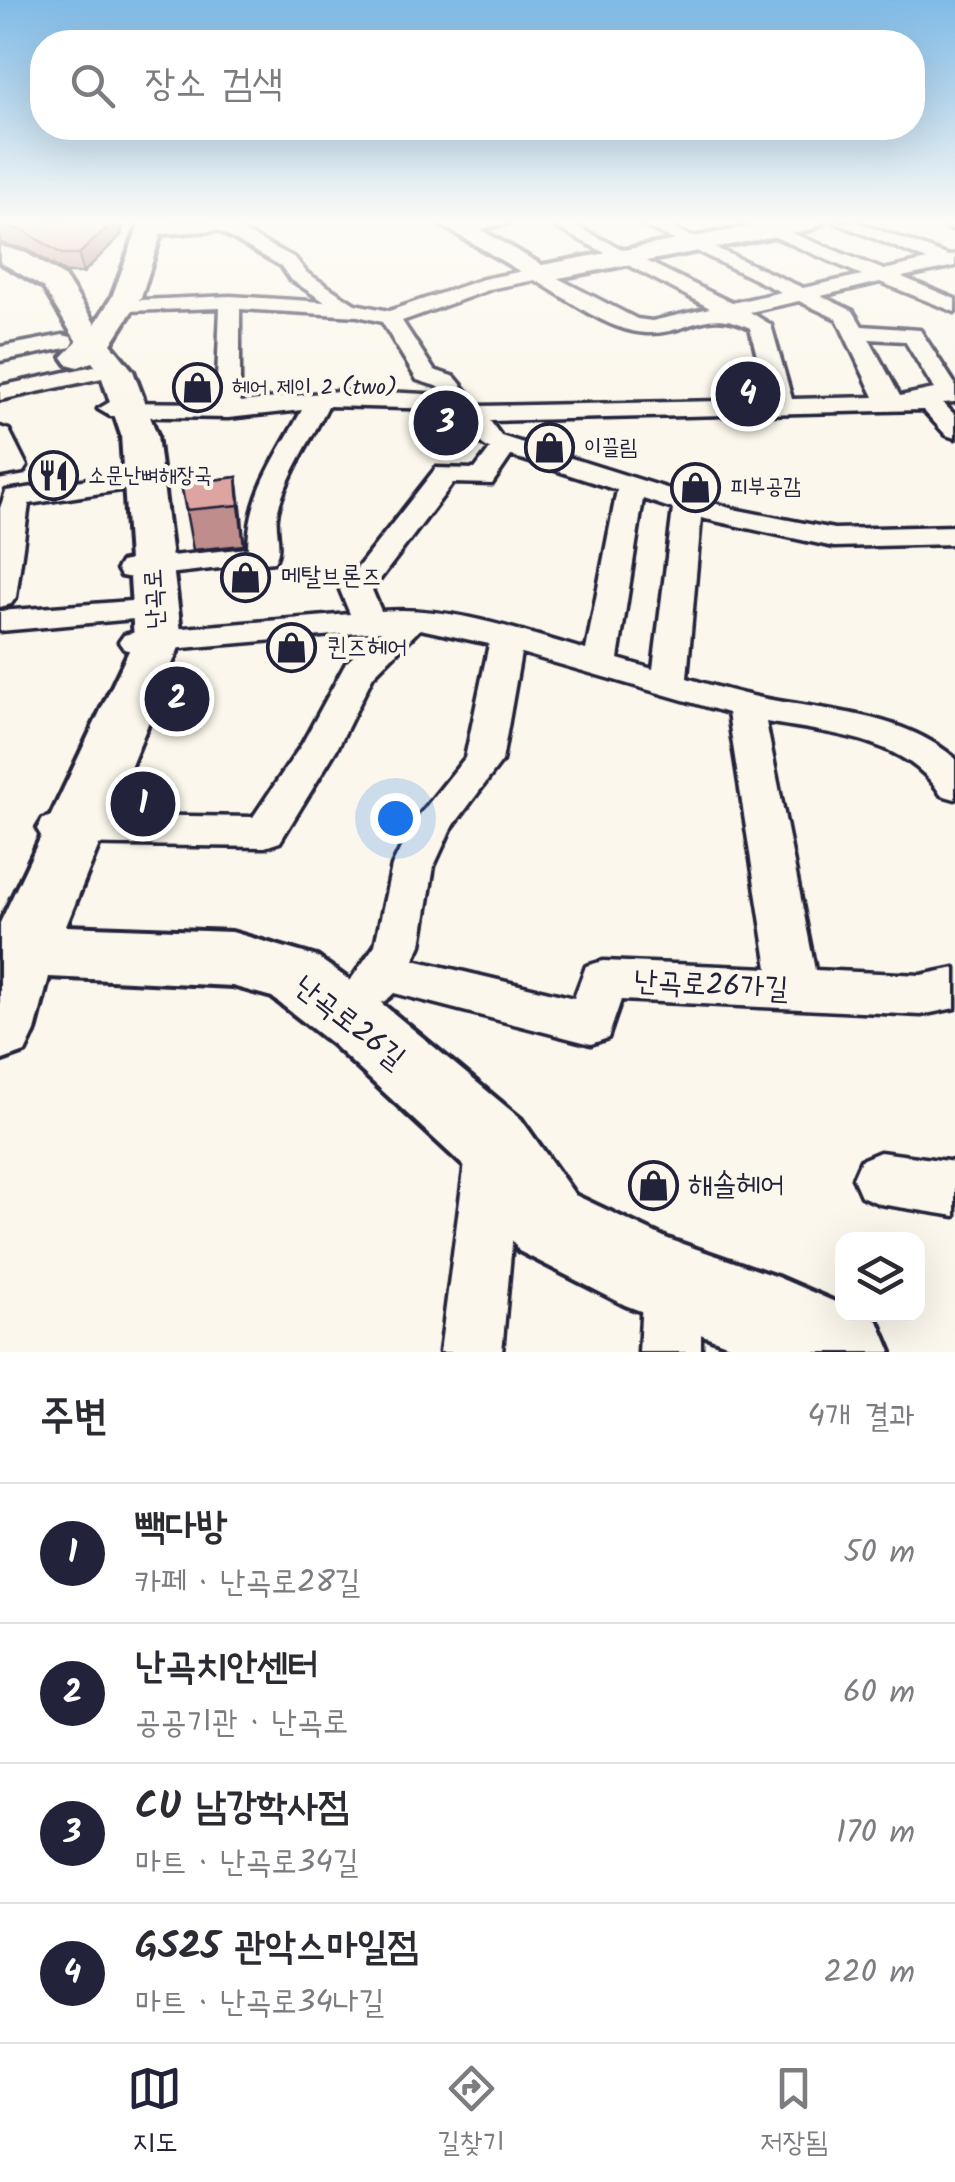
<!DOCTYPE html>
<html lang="ko">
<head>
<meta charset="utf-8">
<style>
  :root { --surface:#fff; --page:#f7f7f7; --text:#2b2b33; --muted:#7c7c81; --line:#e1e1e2; --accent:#22223b }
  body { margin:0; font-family:Kalam,"Poor Story",sans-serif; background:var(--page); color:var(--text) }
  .controls { position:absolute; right:30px; bottom:30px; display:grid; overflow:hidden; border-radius:20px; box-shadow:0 10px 40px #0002 }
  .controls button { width:90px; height:90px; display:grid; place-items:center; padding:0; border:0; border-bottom:2px solid var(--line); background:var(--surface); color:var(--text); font:50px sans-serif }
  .you { position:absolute; left:395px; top:818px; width:35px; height:35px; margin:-25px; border:8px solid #fff; border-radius:50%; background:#1a73e8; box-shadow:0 0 0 15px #1a73e833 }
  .badge { display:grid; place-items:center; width:65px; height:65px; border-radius:50%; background:var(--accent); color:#fff; font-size:32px; font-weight:700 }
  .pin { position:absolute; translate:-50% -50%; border:5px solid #fff; box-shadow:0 2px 10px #0006 }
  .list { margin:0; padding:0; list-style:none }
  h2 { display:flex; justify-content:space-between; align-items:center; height:130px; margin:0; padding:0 40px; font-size:42px }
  h2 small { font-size:32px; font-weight:400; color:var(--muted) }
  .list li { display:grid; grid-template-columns:65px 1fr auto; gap:30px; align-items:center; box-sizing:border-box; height:140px; padding:0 40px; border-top:2px solid var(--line) }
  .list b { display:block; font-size:38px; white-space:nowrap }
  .list p { margin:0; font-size:32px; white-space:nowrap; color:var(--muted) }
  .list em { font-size:32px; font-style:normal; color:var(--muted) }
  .icon { flex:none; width:55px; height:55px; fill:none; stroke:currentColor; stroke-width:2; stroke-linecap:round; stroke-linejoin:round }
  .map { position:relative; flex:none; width:955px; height:1352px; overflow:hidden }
  .search { position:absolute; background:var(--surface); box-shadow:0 10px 40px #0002; left:30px; right:30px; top:30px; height:110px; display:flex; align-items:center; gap:25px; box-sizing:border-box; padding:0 35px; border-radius:40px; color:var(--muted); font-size:38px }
  .sheet { height:690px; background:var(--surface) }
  nav { display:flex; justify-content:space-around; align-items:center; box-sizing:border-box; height:140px; border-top:2px solid var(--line); background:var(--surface); font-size:28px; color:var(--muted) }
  nav a { display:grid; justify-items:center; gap:5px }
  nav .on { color:var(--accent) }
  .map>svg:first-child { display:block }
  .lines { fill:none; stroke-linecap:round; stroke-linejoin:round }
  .street-casing { stroke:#22223b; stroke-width:7 }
  .secondary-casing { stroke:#22223b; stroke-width:8 }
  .street { fill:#fbf7ec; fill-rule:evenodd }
  .secondary { fill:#fbf7ec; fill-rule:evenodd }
  .wall { fill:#bf8d8b; stroke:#22223b; stroke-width:2.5 }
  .shaded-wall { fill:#9b7371; stroke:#22223b; stroke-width:2.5 }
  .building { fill:#dea4a2; stroke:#22223b; stroke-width:2.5 }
  .labels { text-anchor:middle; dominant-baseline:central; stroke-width:8; stroke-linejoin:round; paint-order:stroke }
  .far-poi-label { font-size:22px; fill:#22223b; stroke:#fbf7ec; text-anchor:start }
  .poi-label { font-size:25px; fill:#22223b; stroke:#fbf7ec; text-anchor:start }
  .street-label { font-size:25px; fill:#22223b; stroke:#fbf7ec }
  .near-street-label { font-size:30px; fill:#22223b; stroke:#fbf7ec }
  .near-poi-label { font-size:30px; fill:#22223b; stroke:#fbf7ec; text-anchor:start }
</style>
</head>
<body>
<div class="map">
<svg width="955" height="1352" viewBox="0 0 955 1352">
  <rect width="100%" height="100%" fill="#fbf7ec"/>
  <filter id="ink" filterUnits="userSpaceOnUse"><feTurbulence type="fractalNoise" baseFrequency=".01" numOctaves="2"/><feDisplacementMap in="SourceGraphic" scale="20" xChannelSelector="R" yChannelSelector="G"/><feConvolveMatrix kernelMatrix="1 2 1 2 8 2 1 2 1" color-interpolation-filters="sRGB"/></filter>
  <g filter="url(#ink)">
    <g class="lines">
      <defs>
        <path id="street" d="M225,222L295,258L307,273L355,304L389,311L483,279L538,268L637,319L652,321L710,308L546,222H567L732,303L781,292L637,222H659L803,288L862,275L741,222H764L884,270L927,260L834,222H857L949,256L955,254V266L902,277L955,299V312L880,282L821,296L853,311L862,326L920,330L955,384V402L943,403L955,415V438L946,435L923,410L490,421L501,436L733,509L834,529L955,526V544L834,547L701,518L687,678C707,684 727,690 748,695C817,711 898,710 955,758V799L941,795C906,737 826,733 766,722L815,970L921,975L955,968V1008L921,1015L621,1000L608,1038L591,1044L394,993C381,1007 370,1008 352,1002L345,988L375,945L392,866L413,823L465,758L489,644L420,629L373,676L338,747L280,842L265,847L57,844L43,839L37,829L43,819L57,814L253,817L302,744L346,663L381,631L136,652L124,649L119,642L124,635L136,632L350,614L340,590L436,468L475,469L490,449C469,439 467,415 443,409L328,406C313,437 282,483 277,516C275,531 283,549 274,562L132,578L121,576L117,569L121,562L132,560L248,548C249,492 276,458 302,410L228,418L110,416L98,409L110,402L216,403L220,308L126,311L116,305L119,301L230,296L325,302L290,279L281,266L205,223ZM535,280C568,299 608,331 646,333C689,335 705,305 750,328L768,400L479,406L455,377L434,370L402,321L494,288ZM799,301L837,319L874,397L792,399L771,325L750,312ZM240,309L358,316L382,322L417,380L439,387L444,395L346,390L240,402ZM869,339L905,341L934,389L900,396ZM511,456L617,490L586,650C520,631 450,605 381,611L372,590L453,483L492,484ZM643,499L673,509L653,669L618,659ZM521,653L728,713L768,968L603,961L586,966L574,998L414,960L421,945L434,866L451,829L502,761Z
          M472,222H512L466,233L457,228Z
          M934,222H955V231Z
          M63,335L71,337L74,342L71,347L0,361V347Z
          M94,366L102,368L106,373L102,378L0,400V386Z
          M0,427L9,430L27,466L23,472L0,476Z
          M124,474L138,482L134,488L29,504L16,597L11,604L0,607V508L6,491Z
          M157,599L168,602L173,609L168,616L0,631V611Z
          M493,1130L512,1137L520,1155L502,1352H440L466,1155L474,1137Z
          M880,1152L955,1162V1216L880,1204L861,1196L853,1178L861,1160Z
          M672,1253L693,1261L701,1282V1352H639L643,1282L651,1261Z"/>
        <path id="secondary" d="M140,222H245L233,229L161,234L141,297L111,344L133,371L157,435L182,640L66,926L232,932L317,957L380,1002L521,1119L575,1195L668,1239L777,1277L842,1305V1314H863L878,1321L891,1352H747L625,1305L519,1251L467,1169L332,1044L272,997L232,986L49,977L35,1031L25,1052L0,1061V923L134,640L121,435L100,372L92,362L78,367L67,364L62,357L77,342L43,287L0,262V246L26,253L64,276L95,324L112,297Z
          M437,222H467L542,265L774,222H824L812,229L538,282Z"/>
      </defs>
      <use href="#street" class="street-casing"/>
      <use href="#secondary" class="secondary-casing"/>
      <use href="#street" class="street"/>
      <use href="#secondary" class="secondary"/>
    </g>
    <path class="wall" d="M0,222L121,229L122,234L83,273H66L28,250L0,243Z
      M237,477L244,545L193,550L181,484Z"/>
    <path class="shaded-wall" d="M113,222H127L121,229L122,234L83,273L79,254Z
      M237,477L242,516L244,545L239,505Z"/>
    <path class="building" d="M0,222H113L79,254H62L24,231L0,226Z
      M237,477L239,505L186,510L181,484Z"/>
  </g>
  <linearGradient id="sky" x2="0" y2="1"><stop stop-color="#7fbae6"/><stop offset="0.54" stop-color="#fdfbf6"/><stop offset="1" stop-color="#fdfbf6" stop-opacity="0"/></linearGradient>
  <rect width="955" height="411" fill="url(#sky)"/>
  <defs>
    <symbol id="shop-ring" viewBox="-11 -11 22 22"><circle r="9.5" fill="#fbf7ec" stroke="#22223b" stroke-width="1.5"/><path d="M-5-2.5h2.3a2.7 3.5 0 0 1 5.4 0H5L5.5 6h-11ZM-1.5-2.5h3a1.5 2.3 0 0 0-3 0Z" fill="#22223b"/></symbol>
    <symbol id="restaurant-ring" viewBox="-11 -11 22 22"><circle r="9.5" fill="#fbf7ec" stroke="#22223b" stroke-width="1.5"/><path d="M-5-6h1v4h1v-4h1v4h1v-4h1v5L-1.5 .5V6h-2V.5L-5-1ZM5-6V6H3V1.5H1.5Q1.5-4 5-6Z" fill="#22223b"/></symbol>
  </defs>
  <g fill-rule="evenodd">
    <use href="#shop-ring" x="170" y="360" width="55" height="55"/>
    <use href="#shop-ring" x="522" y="420" width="55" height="55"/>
    <use href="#restaurant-ring" x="26" y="448" width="55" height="55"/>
    <use href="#shop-ring" x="668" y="460" width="55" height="55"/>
    <use href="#shop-ring" x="218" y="550" width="55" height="55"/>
    <use href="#shop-ring" x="264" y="620" width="55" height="55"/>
    <use href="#shop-ring" x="626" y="1158" width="55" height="55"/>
  </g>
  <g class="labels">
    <g class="far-poi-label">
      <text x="232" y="388">헤어 제이 2 (two)</text>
      <text x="584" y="448">이끌림</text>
      <text x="88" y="476">소문난뼈해장국</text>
      <text x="730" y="487">피부공감</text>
    </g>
    <g class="poi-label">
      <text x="281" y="577">메탈브론즈</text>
      <text x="327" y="648">퀸즈헤어</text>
    </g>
    <g class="street-label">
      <text transform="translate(155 599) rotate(-93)">난곡로</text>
    </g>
    <g class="near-street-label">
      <text transform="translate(711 986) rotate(3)">난곡로26가길</text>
      <text transform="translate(349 1023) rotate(38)">난곡로26길</text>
    </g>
    <g class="near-poi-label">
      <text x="688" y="1186">해솔헤어</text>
    </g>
  </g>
</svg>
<div class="controls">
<button><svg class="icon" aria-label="layers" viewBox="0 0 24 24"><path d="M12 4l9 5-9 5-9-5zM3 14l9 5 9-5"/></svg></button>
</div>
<div class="you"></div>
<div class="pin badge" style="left:143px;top:804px">1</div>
<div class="pin badge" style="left:177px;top:699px">2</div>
<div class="pin badge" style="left:446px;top:423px">3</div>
<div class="pin badge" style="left:748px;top:394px">4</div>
<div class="search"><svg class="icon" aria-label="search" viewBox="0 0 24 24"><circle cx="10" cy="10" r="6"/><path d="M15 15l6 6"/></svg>장소 검색</div>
</div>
<section class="sheet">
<h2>주변<small>4개 결과</small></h2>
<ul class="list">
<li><span class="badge">1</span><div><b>빽다방</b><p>카페 · 난곡로28길</p></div><em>50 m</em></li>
<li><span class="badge">2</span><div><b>난곡치안센터</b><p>공공기관 · 난곡로</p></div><em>60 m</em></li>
<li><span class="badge">3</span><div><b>CU 남강학사점</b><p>마트 · 난곡로34길</p></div><em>170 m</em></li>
<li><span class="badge">4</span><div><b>GS25 관악스마일점</b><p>마트 · 난곡로34나길</p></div><em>220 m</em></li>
</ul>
</section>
<nav>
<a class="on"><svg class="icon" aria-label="map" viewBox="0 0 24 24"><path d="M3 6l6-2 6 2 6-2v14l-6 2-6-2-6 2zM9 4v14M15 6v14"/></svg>지도</a>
<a><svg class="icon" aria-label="directions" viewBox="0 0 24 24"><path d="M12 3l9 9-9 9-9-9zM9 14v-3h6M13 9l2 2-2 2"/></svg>길찾기</a>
<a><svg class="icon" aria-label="saved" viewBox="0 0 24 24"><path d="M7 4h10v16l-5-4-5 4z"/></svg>저장됨</a>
</nav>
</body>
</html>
